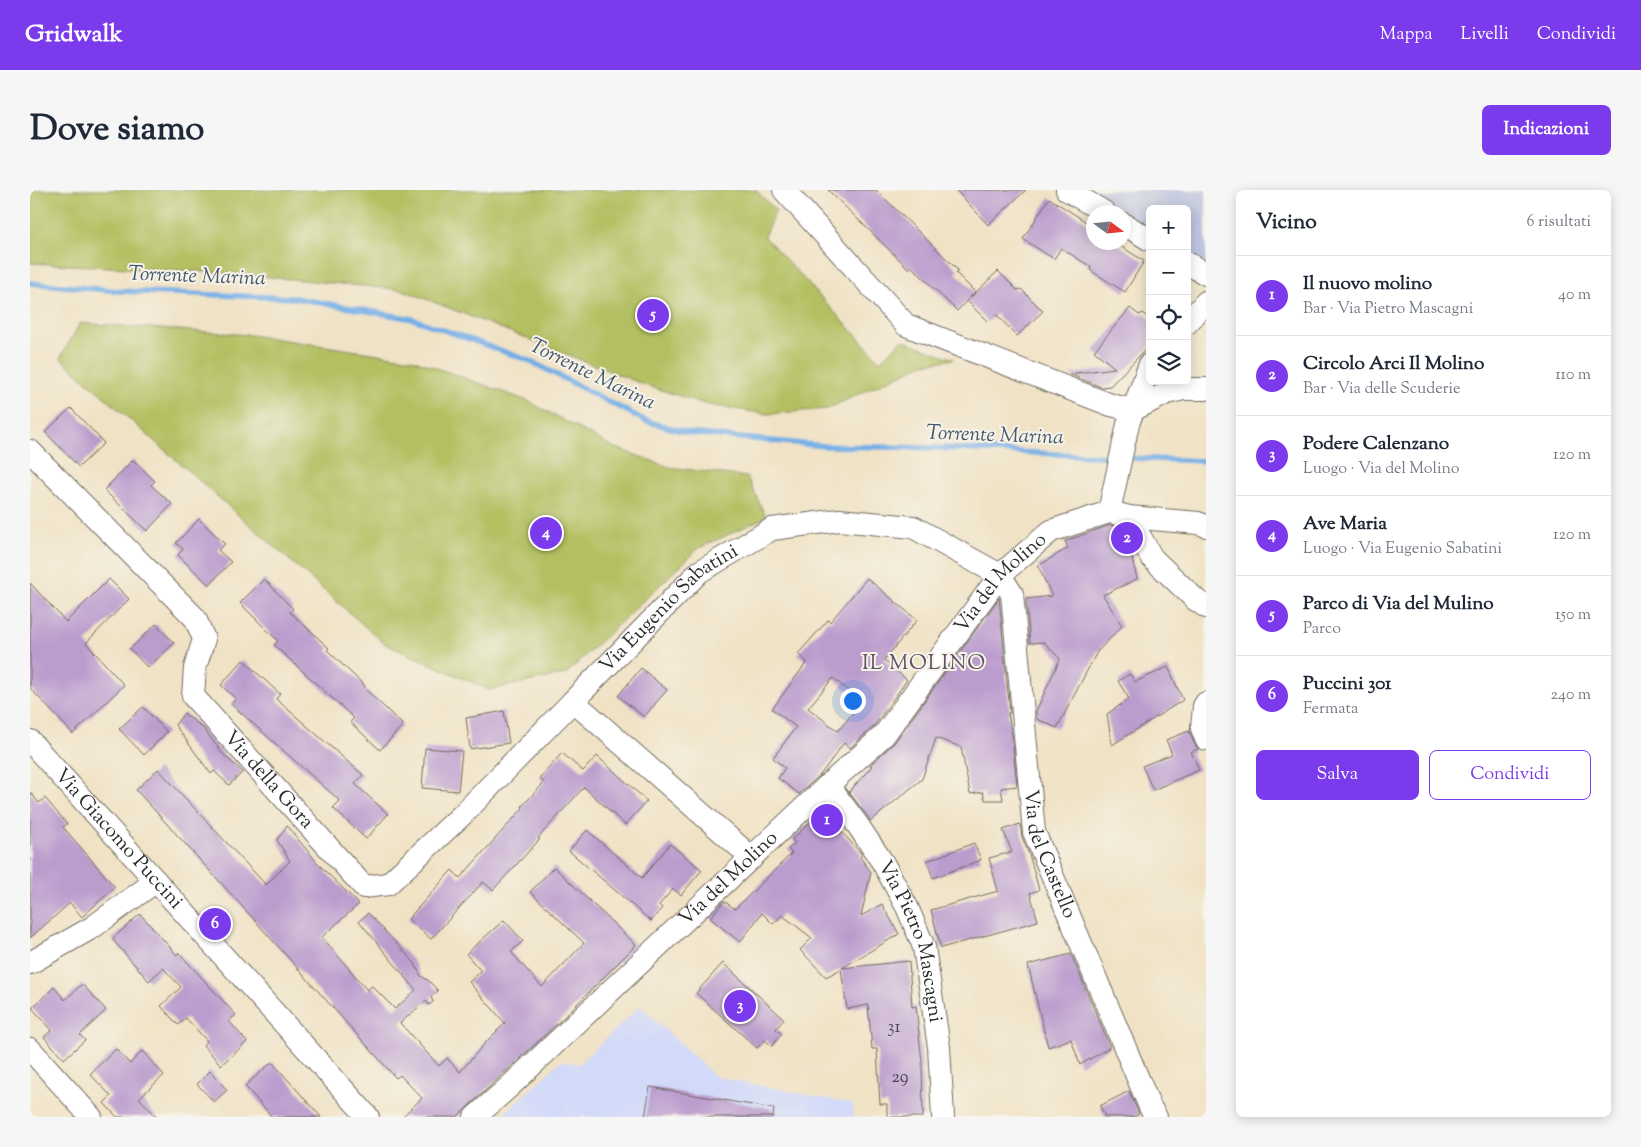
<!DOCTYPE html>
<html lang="it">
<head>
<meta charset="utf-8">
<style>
  :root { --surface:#fff; --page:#f6f6f7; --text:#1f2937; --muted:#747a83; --line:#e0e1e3; --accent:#7c3aed }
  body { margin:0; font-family:"Sorts Mill Goudy",serif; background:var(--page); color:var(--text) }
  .controls { position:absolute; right:15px; top:15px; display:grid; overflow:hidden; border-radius:8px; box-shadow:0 2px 12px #0003 }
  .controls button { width:45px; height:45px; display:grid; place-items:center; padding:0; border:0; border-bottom:1px solid var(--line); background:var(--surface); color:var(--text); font:25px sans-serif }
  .compass { position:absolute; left:1056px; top:15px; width:45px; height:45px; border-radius:50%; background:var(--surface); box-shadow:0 2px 12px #0003; rotate:105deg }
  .you { position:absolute; left:822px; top:510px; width:18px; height:18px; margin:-12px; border:4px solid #fff; border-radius:50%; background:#1a73e8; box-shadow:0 0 0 8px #1a73e833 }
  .badge { display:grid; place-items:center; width:32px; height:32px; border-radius:50%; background:var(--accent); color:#fff; font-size:16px; font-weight:700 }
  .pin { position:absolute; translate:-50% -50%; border:2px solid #fff; box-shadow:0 1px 5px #0006 }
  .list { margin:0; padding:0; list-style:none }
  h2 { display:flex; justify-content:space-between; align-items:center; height:65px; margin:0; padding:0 20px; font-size:21px }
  h2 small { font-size:16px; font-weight:400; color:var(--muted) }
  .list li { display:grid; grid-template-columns:32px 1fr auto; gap:15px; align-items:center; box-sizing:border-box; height:80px; padding:0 20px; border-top:1px solid var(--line) }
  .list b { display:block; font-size:19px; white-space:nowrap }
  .list p { margin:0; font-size:16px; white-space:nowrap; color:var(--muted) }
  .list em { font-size:16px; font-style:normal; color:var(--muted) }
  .actions { display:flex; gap:10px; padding:15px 20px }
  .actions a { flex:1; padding:11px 0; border:1px solid var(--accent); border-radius:8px; text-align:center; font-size:18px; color:var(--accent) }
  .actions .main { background:var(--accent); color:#fff }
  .icon { flex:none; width:28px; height:28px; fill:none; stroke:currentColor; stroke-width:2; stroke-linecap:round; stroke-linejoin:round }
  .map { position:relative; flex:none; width:1176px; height:927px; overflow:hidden; border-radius:8px }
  header { display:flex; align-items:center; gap:30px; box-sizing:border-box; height:70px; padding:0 25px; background:var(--accent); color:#fff }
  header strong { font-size:24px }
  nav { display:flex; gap:28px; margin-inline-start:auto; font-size:18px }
  .intro { display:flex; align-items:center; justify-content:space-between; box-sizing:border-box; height:120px; padding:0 30px }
  h1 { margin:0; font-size:35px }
  .button { padding:12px 22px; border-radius:8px; background:var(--accent); color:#fff; font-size:18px; font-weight:700 }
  main { display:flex; gap:30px; padding:0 30px }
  aside { flex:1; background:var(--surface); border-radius:8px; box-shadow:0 2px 12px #0003 }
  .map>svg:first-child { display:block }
  .built { fill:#d2d9f9 }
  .industrial { fill:#bcc3de }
  .green { fill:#b3bf61; stroke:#6f7546 }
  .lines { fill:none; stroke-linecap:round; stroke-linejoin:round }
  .stream { stroke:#76afe6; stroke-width:5.5 }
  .building { fill:#ba9ccd; fill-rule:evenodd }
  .minor-casing { stroke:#706b61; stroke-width:24 }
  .minor { stroke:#fff; stroke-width:22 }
  .labels { text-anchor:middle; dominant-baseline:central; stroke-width:4; stroke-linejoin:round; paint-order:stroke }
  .number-label { font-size:18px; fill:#4f4754 }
  .street-label { font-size:20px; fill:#2b2b2b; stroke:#f7f3e8 }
  .water-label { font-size:21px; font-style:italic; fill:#45596c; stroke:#f7f3e8 }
  .neighbourhood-label { font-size:21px; letter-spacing:1px; fill:#5d5364; stroke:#f7f3e8 }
</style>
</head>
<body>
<header>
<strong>Gridwalk</strong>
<nav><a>Mappa</a><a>Livelli</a><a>Condividi</a></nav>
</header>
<div class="intro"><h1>Dove siamo</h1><a class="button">Indicazioni</a></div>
<main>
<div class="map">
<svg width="1176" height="927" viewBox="0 0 1176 927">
  <rect width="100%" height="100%" fill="#f7f3e8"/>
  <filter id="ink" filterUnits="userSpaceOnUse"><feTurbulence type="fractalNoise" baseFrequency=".02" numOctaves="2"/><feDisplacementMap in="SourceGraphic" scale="10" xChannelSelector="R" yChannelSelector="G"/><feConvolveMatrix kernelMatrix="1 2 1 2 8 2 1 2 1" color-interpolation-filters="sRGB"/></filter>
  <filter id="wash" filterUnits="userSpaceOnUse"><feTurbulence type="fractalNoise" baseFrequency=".0096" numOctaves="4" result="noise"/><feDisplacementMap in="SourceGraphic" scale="20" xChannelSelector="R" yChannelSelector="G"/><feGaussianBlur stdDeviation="1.12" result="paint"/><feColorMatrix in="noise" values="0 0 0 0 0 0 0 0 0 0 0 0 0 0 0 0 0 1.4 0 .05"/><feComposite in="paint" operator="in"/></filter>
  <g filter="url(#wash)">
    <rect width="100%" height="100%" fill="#f0e2c5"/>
    <path class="built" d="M610,816L686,887L823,914V927H471L531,871L549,874Z"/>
    <path class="industrial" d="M1056,0H1176V74L1157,62V19H1120V39Z"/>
    <path class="green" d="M0,0H726L746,21L734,46L850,171L872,150L924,169L893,174L797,219L737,224L678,215L615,195L373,100L198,83L0,73Z
      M50,133L221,145L382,169L498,211L583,257L639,277L717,287L736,327L669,358L536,484L459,500L355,454L30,168Z"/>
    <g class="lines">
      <path class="stream" d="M0,93L89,101L265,108L383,129L500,171L616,231L659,243L795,256L908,258L1086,267
        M1096,268L1176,271"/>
    </g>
    <g id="blocks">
      <path class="building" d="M798,0H846L928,80L926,83L945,102L927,121L881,76L879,79Z
        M926,0H996L958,35Z
        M1019,8L1064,37V52H1084L1114,71L1095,102L1060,80L1061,77L1031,58L1024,69L993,49Z
        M968,81L987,100L991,99L1013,121L987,146L966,124L958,132L937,111Z
        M1100,118L1109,125L1113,123L1120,129V155L1080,196L1071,197L1039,184L1085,178L1064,161Z
        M41,218L74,253L49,277L15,242Z
        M103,270L125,291L121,295L142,314L117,341L74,300Z
        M169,329L195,354L188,360L201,372L179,395L148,365L153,359L146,353Z
        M1081,335L1090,338L1098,352L1107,389L1073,405L1092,436L1068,461V460L1027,538L1007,529L1006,521L1030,469L1014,452L1000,453L996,409L1022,406L1008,376L1038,358L1035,351Z
        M837,388L887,430L854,470L877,490L844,536L820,558L814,553L790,585L769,604L748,588L755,578L743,568L766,537L742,519L777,472L768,464L798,430L800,432ZM803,488L832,512L808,541L778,518Z
        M79,389L99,409L56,453L94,495L43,544L0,498V393L36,432Z
        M234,389L263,419L260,422L299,458L297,460L335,496L334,498L373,535L350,560L320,532L324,528L244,455L248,451L210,413Z
        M969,408L980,523H978L982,546L987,596L971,598L973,610H955L953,602L940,604L931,557L906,548L892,589L841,631L819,602L842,576L840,575L864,553Z
        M126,434L144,453L118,478L100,459Z
        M213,470L250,504L246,509L333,585L325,594L358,624L336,649L303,618L310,611L201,514L206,509L191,495Z
        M1138,477L1153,510L1082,555L1077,524L1099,509L1088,491L1100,484L1105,492Z
        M611,478L637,500L614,527L588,506Z
        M113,517L137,542L114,565L89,539Z
        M474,521L479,553L440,559L436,528Z
        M154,523L173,538L193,564L213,582L199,595L184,581L181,584L145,535Z
        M1159,541L1164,553L1168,559L1161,562L1169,580L1123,600L1112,576L1142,564L1136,550Z
        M395,558L432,561L428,601L392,598Z
        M532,563L553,581L567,566L617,611L595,635L554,597L508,648L510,649L463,700L453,692L401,749L378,729L422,680L430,688L493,618L492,616L514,593L510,588Z
        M128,579L236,695L260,671L247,650L257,636L291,677L329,714L292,747L337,800L342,796L365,819L386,800L329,731L338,723L384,772L391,786L399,791L408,801L401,807L403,812L399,815L396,811L370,833L409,876L417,868L430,882L455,853L475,833L439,792L451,781L436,764L474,730L493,751L481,762L512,797L554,753L500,702L524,677L606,755L533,828L427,927H372L392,908L370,885L366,888L210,714L106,600Z
        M0,602L9,613L15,608L37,634L33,637L85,697L52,727L40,713L0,748Z
        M792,621L830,662L832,665L830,667L841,682L831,726L852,714L869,744L812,778L879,771L882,817L886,816L892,872L893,927H857V914H850L847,859H842L838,815L817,819L811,779L796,787L770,760L782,748L752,725L743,734L732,723L710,752L680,728L694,711L705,719L762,663L758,659L765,653L762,649Z
        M990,634L992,647L999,664L1009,700L1000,703L1008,731L911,758L901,720L968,701L959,668L982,662L973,640Z
        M557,640L612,688L640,654L672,680L651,705L643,699L629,715L632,718L621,731L539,661Z
        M944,653L951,670L903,688L897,671Z
        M110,724L147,765L149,763L206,825L199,831L217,852L191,875L173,855L177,851L156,828L148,835L131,816L151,797L133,778L119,791L82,749Z
        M1041,764L1080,857L1050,875L1041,849L1018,857L998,775Z
        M693,773L754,829L746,839L752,844L742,856L735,850L727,858L666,803Z
        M52,794L76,820L50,845L55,850L34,869L14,847L22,840L2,818L24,797L35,810Z
        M86,859L100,874L112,861L134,885L109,908L127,927H87L74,913L81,906L60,884Z
        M242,872L291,927H242L215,896Z
        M180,881L197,900L184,912L167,894Z
        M620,897L744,919L743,927H615Z
        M1099,901L1109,924L1104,927H1075L1070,916Z"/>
    </g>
  </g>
  <g filter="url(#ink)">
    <use href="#blocks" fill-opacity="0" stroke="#706b61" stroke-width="1"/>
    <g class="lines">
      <defs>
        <g id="minor">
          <path d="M754,0L876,135L1081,215L1103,220"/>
          <path d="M1037,0L1074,22"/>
          <path d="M1094,34L1120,50"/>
          <path d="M1157,73L1176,84"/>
          <path d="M1157,133L1176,112"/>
          <path d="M1103,220L1137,203L1153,199H1176"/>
          <path id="s1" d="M0,261L165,428L174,449L165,478L163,506L334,697L358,694L432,625L543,511"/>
          <path d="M1079,322L1098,234L1120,174"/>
          <path d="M1087,324L1099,327L1168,333L1176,336"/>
          <path d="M1099,327L1122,368L1166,410L1176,417"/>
          <path d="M1176,513L1174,516L1172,538L1176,549"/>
          <path id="s2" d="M0,551L338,927"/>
          <path id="s3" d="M798,595L827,634L853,673L877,717L894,757L909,857L913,927"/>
          <path id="s4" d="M722,668L543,511L669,382L742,339L809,330L883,337L970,385L982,404L1004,642L1120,917L1126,927"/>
          <path d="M0,773L63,737L126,691"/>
          <path d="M0,859L61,927"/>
          <path id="s5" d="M445,927L480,896L798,595L854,545L970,385L1021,341L1079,322"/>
        </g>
      </defs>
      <use href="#minor" class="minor-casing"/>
      <use href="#minor" class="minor"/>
    </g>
  </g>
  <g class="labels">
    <g class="number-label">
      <text x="864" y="838">31</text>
      <text x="870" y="888">29</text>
    </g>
    <g class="street-label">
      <text stroke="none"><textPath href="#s5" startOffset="752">Via del Molino</textPath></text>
      <text stroke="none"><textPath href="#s4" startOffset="372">Via Eugenio Sabatini</textPath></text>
      <text stroke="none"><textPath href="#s1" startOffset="429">Via della Gora</textPath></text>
      <text stroke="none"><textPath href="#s2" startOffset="132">Via Giacomo Puccini</textPath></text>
      <text stroke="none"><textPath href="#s4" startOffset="1031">Via del Castello</textPath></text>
      <text stroke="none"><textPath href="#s5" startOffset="348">Via del Molino</textPath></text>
      <text stroke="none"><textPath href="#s3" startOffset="180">Via Pietro Mascagni</textPath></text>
    </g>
    <g class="water-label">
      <text transform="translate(167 87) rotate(2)">Torrente Marina</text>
      <text transform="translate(562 185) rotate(26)">Torrente Marina</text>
      <text transform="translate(965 246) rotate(2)">Torrente Marina</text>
    </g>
    <g class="neighbourhood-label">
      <text x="894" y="474">IL MOLINO</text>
    </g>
  </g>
</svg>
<div class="controls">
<button>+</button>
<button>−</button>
<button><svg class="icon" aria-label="locate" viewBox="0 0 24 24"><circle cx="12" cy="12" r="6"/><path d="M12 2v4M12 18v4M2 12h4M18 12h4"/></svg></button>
<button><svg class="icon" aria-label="layers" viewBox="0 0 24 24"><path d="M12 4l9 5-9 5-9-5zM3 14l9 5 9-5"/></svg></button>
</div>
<svg class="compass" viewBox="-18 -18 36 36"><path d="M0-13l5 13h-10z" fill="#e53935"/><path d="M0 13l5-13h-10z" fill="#747a83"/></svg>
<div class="you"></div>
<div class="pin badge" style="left:797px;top:630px">1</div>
<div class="pin badge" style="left:1097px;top:348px">2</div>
<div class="pin badge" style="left:710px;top:816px">3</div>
<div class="pin badge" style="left:516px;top:343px">4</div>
<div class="pin badge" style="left:623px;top:125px">5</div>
<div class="pin badge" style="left:185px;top:734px">6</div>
</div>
<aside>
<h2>Vicino<small>6 risultati</small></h2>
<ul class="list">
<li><span class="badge">1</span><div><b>Il nuovo molino</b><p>Bar · Via Pietro Mascagni</p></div><em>40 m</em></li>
<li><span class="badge">2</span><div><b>Circolo Arci Il Molino</b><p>Bar · Via delle Scuderie</p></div><em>110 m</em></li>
<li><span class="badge">3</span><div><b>Podere Calenzano</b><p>Luogo · Via del Molino</p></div><em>120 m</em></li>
<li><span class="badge">4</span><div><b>Ave Maria</b><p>Luogo · Via Eugenio Sabatini</p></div><em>120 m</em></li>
<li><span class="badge">5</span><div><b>Parco di Via del Mulino</b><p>Parco</p></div><em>150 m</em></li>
<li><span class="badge">6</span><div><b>Puccini 301</b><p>Fermata</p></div><em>240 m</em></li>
</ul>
<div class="actions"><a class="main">Salva</a><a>Condividi</a></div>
</aside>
</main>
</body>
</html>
